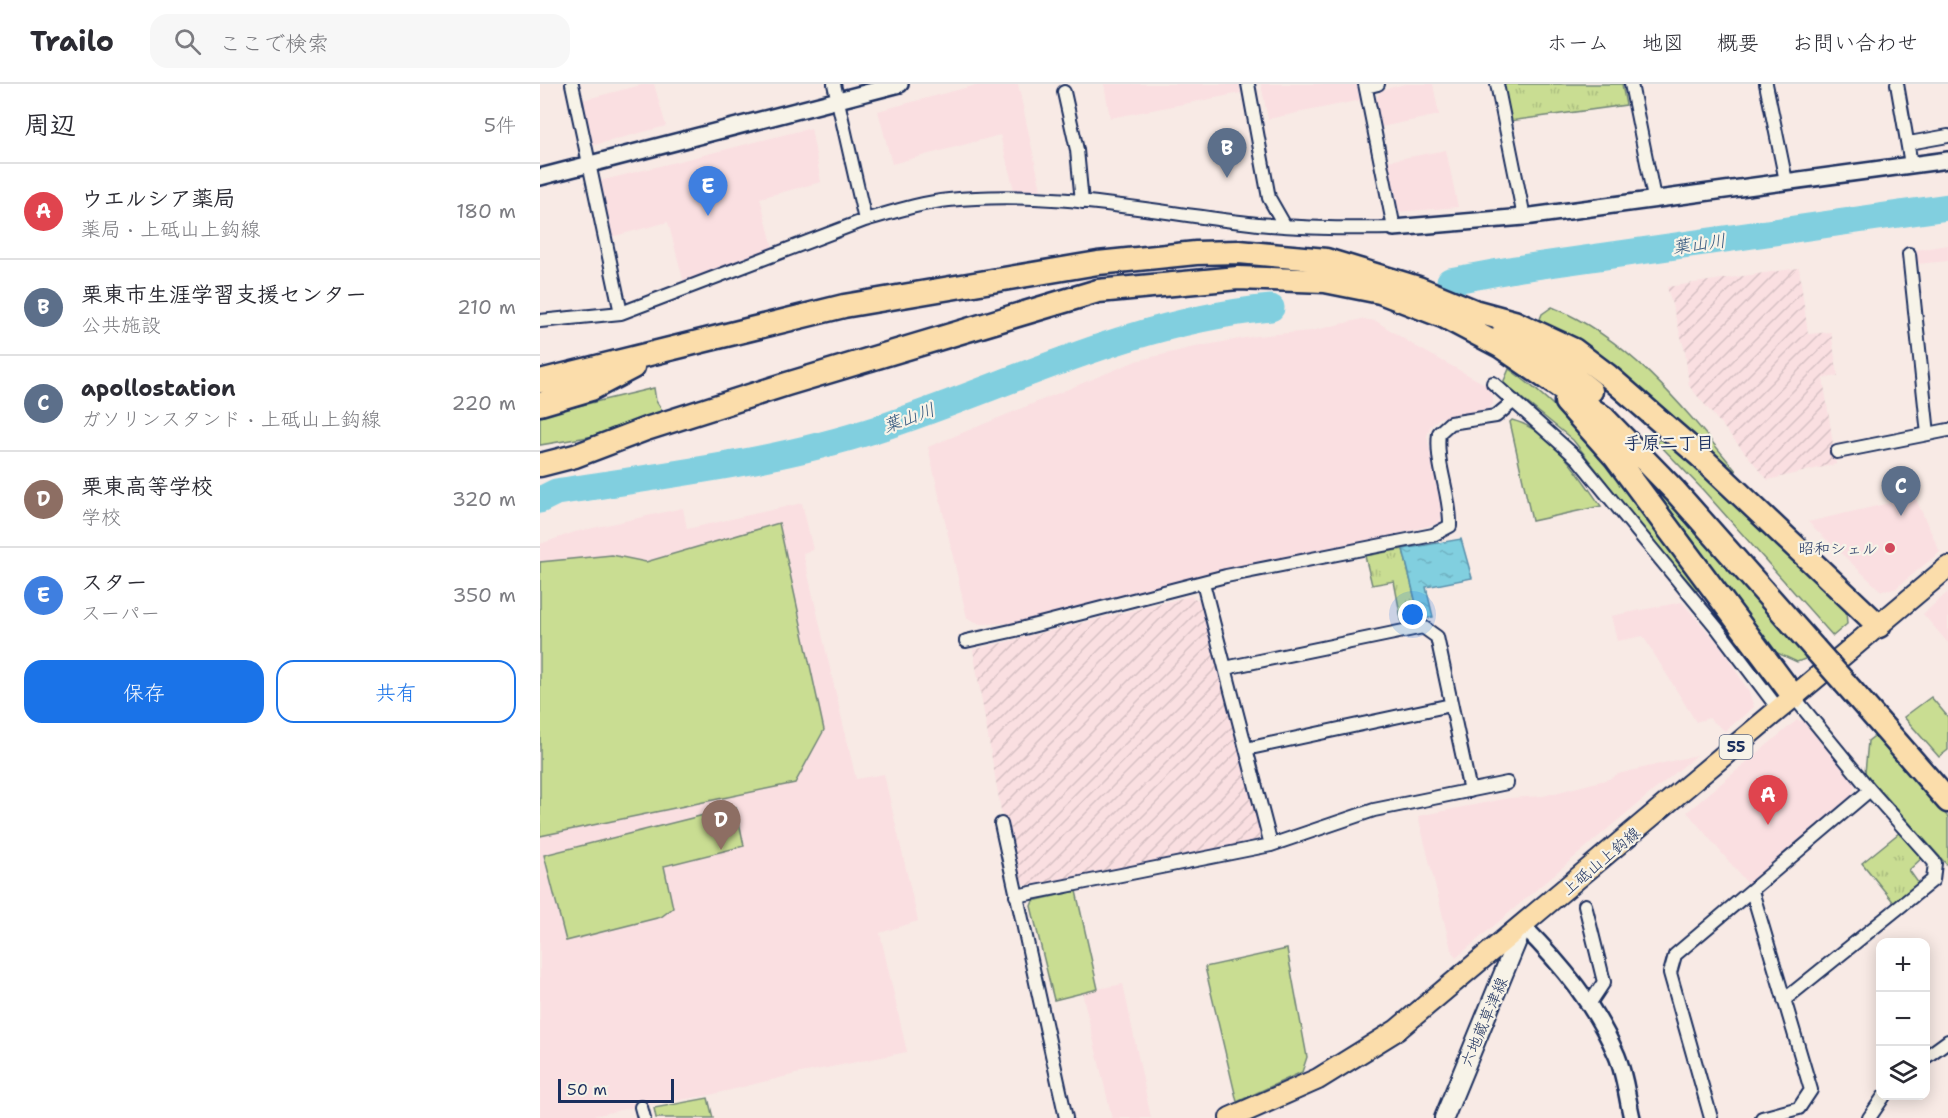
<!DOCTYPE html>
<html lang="ja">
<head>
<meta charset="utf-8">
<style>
  :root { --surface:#fff; --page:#f7f7f7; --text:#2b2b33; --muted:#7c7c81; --line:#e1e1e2; --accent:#1a73e8 }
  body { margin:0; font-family:"Shantell Sans","Klee One",sans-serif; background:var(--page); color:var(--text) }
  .controls { position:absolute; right:18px; bottom:18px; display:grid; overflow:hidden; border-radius:12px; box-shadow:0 3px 15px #0003 }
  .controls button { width:54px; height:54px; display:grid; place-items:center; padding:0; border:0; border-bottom:2px solid var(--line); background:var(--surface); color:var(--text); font:30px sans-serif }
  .scale { position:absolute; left:18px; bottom:15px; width:116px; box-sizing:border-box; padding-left:6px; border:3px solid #1b2f5e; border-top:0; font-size:16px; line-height:21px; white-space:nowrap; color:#1b2f5e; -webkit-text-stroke:4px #f7f3e8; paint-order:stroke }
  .you { position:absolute; left:873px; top:531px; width:21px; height:21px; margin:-15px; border:4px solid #fff; border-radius:50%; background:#1a73e8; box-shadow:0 0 0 9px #1a73e833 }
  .badge { display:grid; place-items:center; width:39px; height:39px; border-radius:50%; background:var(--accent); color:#fff; font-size:20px; font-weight:700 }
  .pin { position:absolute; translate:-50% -50px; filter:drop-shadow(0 2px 3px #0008) }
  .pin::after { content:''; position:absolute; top:32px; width:21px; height:18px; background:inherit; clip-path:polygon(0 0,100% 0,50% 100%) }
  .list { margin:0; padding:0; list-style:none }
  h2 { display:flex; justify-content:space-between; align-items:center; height:78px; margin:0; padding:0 24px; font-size:26px }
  h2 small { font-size:20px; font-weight:400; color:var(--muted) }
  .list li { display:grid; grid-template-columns:39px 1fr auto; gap:18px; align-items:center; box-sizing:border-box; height:96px; padding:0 24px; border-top:2px solid var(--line) }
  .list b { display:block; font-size:22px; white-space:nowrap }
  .list p { margin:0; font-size:20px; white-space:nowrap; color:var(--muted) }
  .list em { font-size:20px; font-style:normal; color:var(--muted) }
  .actions { display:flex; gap:12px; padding:18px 24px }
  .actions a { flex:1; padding:14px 0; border:2px solid var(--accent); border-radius:18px; text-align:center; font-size:21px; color:var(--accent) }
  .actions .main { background:var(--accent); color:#fff }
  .icon { flex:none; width:33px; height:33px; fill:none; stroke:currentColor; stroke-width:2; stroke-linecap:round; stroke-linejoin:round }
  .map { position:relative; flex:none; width:1408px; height:1034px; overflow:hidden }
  header { display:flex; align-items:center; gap:36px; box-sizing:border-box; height:84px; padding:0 30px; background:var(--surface); border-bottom:2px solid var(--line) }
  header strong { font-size:28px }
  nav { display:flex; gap:33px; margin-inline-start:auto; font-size:21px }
  .search { width:420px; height:54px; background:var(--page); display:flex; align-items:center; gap:15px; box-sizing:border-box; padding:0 21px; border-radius:18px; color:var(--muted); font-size:22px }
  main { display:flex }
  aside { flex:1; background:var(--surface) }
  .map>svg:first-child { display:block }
  .built { fill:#fadfe1 }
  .industrial { fill:url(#industrial-furrows) }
  .grass { fill:#c9dd92; stroke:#728678; stroke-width:1.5 }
  .park { fill:url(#park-tufts); stroke:#728678; stroke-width:1.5 }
  .water { fill:url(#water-ripples); stroke:#588fab; stroke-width:1.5 }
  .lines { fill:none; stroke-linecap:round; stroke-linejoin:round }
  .river { stroke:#81cfdf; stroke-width:27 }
  .minor-casing { stroke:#1b2f5e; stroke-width:16 }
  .tertiary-casing { stroke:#1b2f5e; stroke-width:20 }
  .secondary-casing { stroke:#1b2f5e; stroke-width:22 }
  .primary-casing { stroke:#1b2f5e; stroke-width:24 }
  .motorway-casing { stroke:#1b2f5e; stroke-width:27 }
  .minor { stroke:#f7f3e8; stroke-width:12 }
  .tertiary { stroke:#f7f3e8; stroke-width:15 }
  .secondary { stroke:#f7f3e8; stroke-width:18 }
  .primary { stroke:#fbddab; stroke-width:20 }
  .motorway { stroke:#fbddab; stroke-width:22 }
  .motorway-bridge-casing { stroke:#1b2f5e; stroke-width:27; stroke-linecap:butt }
  .motorway-bridge { stroke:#fbddab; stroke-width:22 }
  .poi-dot { fill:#d1495b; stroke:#f7f3e8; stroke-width:2 }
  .labels { text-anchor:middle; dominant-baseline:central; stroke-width:4.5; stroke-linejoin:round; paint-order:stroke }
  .shield { fill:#f7f3e8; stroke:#5d6a87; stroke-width:1.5 }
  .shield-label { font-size:15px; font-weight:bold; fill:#1b2f5e }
  .poi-label { font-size:16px; fill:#1b2f5e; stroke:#f7f3e8; text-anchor:end }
  .street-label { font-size:16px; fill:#1b2f5e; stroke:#f7f3e8 }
  .water-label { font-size:18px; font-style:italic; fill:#34577e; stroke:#f7f3e8 }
  .neighbourhood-label { font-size:18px; font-weight:bold; fill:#1b2f5e; stroke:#f7f3e8 }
</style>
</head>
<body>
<header>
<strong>Trailo</strong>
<div class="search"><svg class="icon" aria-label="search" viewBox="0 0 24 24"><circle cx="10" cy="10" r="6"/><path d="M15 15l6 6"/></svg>ここで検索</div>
<nav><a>ホーム</a><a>地図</a><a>概要</a><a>お問い合わせ</a></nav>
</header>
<main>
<aside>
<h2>周辺<small>5件</small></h2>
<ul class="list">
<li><span class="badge" style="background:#e0444e">A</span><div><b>ウエルシア薬局</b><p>薬局 · 上砥山上鈎線</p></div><em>180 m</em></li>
<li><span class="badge" style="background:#5c6f8a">B</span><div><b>栗東市生涯学習支援センター</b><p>公共施設</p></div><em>210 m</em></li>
<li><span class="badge" style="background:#5c6f8a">C</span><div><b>apollostation</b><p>ガソリンスタンド · 上砥山上鈎線</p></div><em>220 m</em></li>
<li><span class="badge" style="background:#8d6e63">D</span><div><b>栗東高等学校</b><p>学校</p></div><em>320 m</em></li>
<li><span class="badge" style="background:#3f7fe0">E</span><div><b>スター</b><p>スーパー</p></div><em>350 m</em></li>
</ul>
<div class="actions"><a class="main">保存</a><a>共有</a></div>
</aside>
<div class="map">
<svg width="1408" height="1034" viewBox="0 0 1408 1034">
  <defs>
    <pattern id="industrial-furrows" width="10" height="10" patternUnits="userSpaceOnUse" patternTransform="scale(1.5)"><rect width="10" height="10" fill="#fadfe1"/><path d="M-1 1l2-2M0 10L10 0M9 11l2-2" fill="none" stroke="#d6c0c3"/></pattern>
    <pattern id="park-tufts" width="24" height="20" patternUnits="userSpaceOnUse" patternTransform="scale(1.5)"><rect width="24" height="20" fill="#c9dd92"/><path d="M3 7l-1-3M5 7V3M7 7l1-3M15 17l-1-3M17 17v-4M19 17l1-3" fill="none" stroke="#acbe80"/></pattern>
    <pattern id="water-ripples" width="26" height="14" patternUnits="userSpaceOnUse" patternTransform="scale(1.5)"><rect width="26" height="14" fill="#81cfdf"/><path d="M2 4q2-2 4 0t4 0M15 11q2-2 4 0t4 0" fill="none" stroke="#6fb2c2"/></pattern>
  </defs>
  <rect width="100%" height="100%" fill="#f8eae5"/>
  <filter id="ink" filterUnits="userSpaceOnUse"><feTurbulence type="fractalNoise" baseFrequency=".0167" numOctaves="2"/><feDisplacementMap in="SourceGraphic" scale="12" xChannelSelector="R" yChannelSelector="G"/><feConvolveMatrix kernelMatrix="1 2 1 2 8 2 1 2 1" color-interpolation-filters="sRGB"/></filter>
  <g filter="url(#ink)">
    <path class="built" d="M105,0H114L126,42L51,62L43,16Z
      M440,0H478L501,106H474L460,51L352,80L338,27Z
      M564,0H699L701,9L570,34Z
      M721,0H818L821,16L728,35Z
      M865,0H893L899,31L841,43L835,18L841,6Z
      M271,44L281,98L220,114L233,163L144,199L128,138L71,153L60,97Z
      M906,66L918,123L858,128L848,77Z
      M1408,161V177L1377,180L1376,166Z
      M822,235L836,237L875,262L952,304L953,309V320L948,325L899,334L890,343L887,352L902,428L900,439L808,463L488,539L440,540L427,534L388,363L596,277L650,264L716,252L771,247Z
      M1375,413L1400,468L1355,505L1341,507L1268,438Z
      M262,419L273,466L263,469L316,695L344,690L378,837L340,849L367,968L256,990L166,1012L94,1023L45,1034H0V460L35,448L143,424L147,445Z
      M1408,508V559L1383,530Z
      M1142,518L1182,564L1209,608L1214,623L1185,647L1169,634L1156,638L1103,552L1077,557L1071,532Z
      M1257,636L1263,637L1315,699L1313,712L1208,800L1147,728Z
      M1157,671L1084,731L916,874L911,865L878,732L969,714L1003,712L1069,695L1078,690Z
      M583,900L611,1034H572L542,908Z"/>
    <path class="industrial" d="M1259,184L1268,250L1291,248L1298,292L1283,294L1296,380L1228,396L1149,302L1145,267L1127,203Z
      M650,512L660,517L701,675L724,749L718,756L488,803L480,797L471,750L463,738L433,566Z"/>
    <path class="grass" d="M1012,223C1089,254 1145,325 1196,387L1192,391L998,240L1002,230Z
      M969,285C1050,342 1102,425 1160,504L1157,507L1116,461L1033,356L963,299Z
      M114,304L116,317L124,329L54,352L0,361V331Z
      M972,336C1012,346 1038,390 1061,422L992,437L970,338Z
      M1124,352L1302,520L1306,527L1307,540L1293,552L1163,406L1117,358Z
      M1125,410L1268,574L1257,578L1233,567L1118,415Z
      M239,439L284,646L255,699L0,752V478L72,471L106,478Z
      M1391,613L1408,633V666L1399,673L1364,633Z
      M1337,650L1408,733V782L1325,689L1328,657Z
      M196,723L204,762L124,782L133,824L121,833L26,857L4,771Z
      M536,807L558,905L514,916L491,822L493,817Z
      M747,865L767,973L762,988L697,1018L665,883Z
      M168,1014L173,1034H116L114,1024Z"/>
    <path class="park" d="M962,0H1082L1086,21L970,37Z
      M863,465L880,536L862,540L854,497L832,501L825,472Z
      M1359,749L1382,774L1369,786L1379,800L1355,820L1322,779Z"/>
    <path class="water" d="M921,455L932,494L886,503L893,533L880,536L863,465Z"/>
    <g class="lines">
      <path class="river" d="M910,197L975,185L1408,123
        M0,416L16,408C123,391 233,379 337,345C468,302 591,237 731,224"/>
      <defs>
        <path id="minor" d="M32,0L81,229
          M294,0L325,136
          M708,0L729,114L745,142
          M957,0L984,133
          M1091,0L1114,114
          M1226,0L1246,97
          M1357,0L1371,80
          M826,3L838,0
          M524,8L537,66L542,118
          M1369,59L1408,52
          M1369,170L1388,350L1408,346
          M0,237L81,229L325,136C353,128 380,119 409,116C512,105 615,129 718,140C763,144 809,145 854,144L825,0
          M953,299L1037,374L1177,544L1239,626
          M1297,368L1388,350
          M663,499L731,761
          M426,557L484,544L686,492L893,451L910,442C911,410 895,381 899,349L910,339L956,332L974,317
          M685,584L883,543L897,553L930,707
          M706,665L911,621
          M461,740L526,1034
          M1212,807L1271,1006L1259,1024L1222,1034
          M476,812L731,761L834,726L967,699
          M1045,821L1064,898L1050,919
          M1244,916L1393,796L1395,779L1330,706L1254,613
          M1386,973L1408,957
          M101,1023L104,1034
          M1171,1034L1130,889L1135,871L1330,706
          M1329,1034L1344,1012"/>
        <path id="tertiary" d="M0,93L360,0
          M854,144L984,133L1408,76
          M983,842C1022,881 1055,921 1077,972C1085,991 1087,1014 1092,1034"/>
        <path id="secondary" d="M904,1034L983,842"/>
        <path id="primary" d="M690,1034L778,995L857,946L1408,483"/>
        <path id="motorway" d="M964,248L1018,281L1051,307
          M0,297L304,222L558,179L656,169L699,168L786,176L878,204L934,227L974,238L1034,266L1067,291L1160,372L1339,542
          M1026,318L1075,373L1254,613
          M0,320L51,305L93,283
          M0,381L35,372L106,345L247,300L558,207L698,194L785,197L840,208L905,233L960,262L1063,333L1135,407L1274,564
          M1305,599L1408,717"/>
      </defs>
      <use href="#minor" class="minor-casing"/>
      <use href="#tertiary" class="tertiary-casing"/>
      <use href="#secondary" class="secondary-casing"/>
      <use href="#primary" class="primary-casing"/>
      <use href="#motorway" class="motorway-casing"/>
      <use href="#minor" class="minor"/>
      <use href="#tertiary" class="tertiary"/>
      <use href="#secondary" class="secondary"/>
      <use href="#primary" class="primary"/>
      <use href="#motorway" class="motorway"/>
      <defs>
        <path id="motorway-bridge" d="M1274,564L1305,599"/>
      </defs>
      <use href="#motorway-bridge" class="motorway-bridge-casing"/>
      <use href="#motorway-bridge" class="motorway-bridge"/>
    </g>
  </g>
  <circle class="poi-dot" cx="1350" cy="464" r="6"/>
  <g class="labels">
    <rect class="shield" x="1179.5" y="651" width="33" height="24" rx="4.5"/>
    <g class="shield-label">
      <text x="1196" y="663">55</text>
    </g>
    <g class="poi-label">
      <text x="1338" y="464">昭和シェル</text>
    </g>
    <g class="street-label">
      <text transform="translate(1061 777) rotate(-40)">上砥山上鈎線</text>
      <text transform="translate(944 938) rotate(-67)">六地蔵草津線</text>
    </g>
    <g class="water-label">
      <text transform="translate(1159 160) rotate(-8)">葉山川</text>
      <text transform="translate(369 334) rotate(-20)">葉山川</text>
    </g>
    <g class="neighbourhood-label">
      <text x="1129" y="359">手原二丁目</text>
    </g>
  </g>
</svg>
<div class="controls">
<button>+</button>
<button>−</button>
<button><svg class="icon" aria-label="layers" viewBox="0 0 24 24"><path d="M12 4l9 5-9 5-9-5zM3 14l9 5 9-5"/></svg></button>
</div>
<div class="scale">50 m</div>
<div class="you"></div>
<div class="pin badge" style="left:1228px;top:741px;background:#e0444e">A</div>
<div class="pin badge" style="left:687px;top:94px;background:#5c6f8a">B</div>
<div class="pin badge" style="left:1361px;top:432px;background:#5c6f8a">C</div>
<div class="pin badge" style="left:181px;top:766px;background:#8d6e63">D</div>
<div class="pin badge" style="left:168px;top:132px;background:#3f7fe0">E</div>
</div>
</main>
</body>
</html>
